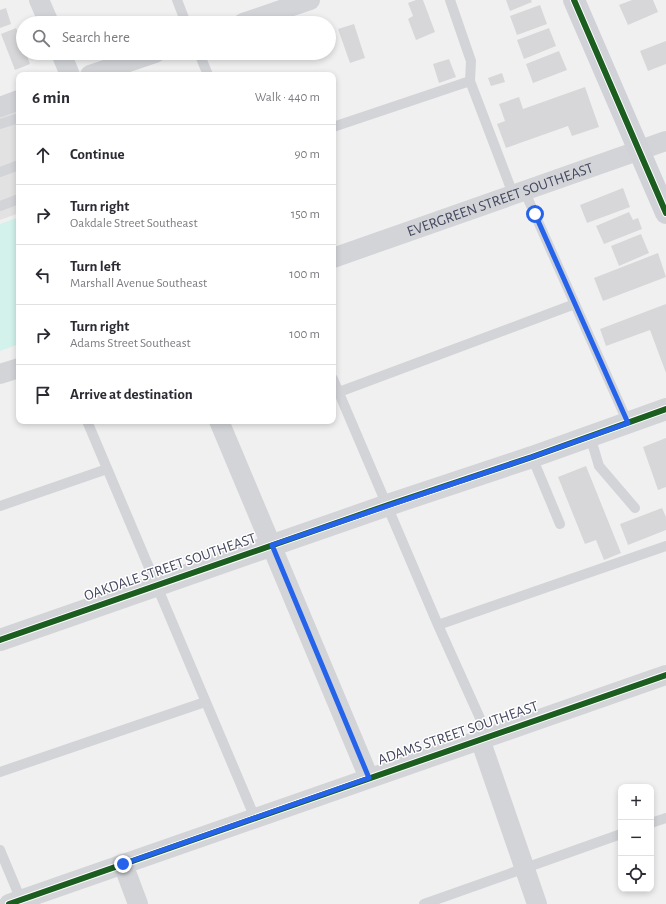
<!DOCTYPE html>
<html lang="en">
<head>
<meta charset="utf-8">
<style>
  :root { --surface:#fff; --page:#f7f7f7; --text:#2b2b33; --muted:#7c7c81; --line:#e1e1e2 }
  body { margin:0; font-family:"Alegreya Sans",sans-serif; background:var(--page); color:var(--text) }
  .controls { position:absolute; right:12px; bottom:12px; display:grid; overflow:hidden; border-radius:8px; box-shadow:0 2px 6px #0003 }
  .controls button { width:36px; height:36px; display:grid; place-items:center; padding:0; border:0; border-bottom:1px solid var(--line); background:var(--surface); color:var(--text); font:20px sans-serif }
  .stop { position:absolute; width:12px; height:12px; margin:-9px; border:3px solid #2563eb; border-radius:50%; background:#fff }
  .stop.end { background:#2563eb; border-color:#fff; box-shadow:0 1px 4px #0008 }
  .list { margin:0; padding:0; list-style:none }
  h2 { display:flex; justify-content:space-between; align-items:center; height:52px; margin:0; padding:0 16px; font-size:17px }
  h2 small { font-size:13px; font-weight:400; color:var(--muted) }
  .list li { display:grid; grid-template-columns:26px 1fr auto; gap:12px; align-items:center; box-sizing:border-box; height:60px; padding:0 16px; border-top:1px solid var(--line) }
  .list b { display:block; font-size:15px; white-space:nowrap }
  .list p { margin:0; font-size:13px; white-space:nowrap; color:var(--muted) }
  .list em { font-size:13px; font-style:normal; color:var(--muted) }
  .icon { flex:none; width:22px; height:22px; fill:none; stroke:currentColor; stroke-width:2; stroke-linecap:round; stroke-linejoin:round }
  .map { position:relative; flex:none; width:666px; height:904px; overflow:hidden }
  .search { position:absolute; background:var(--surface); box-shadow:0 2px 6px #0003; left:16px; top:16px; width:320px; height:44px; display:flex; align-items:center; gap:10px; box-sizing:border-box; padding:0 14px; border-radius:22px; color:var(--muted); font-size:15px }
  .panel { position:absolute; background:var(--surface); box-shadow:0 2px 6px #0003; left:16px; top:72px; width:320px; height:352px; border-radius:8px }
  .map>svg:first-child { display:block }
  .education { fill:#e2e2e3 }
  .green { fill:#d2f2eb }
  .building { fill:#d7d7d9 }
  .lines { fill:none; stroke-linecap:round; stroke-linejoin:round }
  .service { stroke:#d3d4d8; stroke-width:10 }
  .minor { stroke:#d3d4d8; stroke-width:20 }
  .tertiary { stroke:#d3d4d8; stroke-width:22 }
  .secondary { stroke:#d1d2d8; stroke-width:22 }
  .cycleway-casing { stroke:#fff; stroke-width:8 }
  .cycleway { stroke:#1b5e20; stroke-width:6 }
  .route { stroke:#2563eb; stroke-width:5 }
  .labels { text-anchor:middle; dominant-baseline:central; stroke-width:3; stroke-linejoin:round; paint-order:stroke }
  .street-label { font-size:15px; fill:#45485f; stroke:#fff }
</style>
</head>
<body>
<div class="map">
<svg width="666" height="904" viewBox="0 0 666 904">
  <rect width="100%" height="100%" fill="#f1f0f0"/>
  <path class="education" d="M19,106V213L0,220V113Z"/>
  <path class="green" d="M19,217V344L0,351V224Z"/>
  <path class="building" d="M416,0H423L435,32L416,40L408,19L413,16L408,3Z
    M506,0H531L532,2L510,11Z
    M632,0H653L658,12L628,25L619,5Z
    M540,5L547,24L517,35L510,16Z
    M6,8L11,24L0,28V10Z
    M354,24L365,58L350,63L338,29Z
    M16,28L23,45V53H26L30,64L15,70L1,34Z
    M549,28L556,46L524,59L517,40Z
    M666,41V64L648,71L640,51Z
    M559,51L567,70L533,83L526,64Z
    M449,59L456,77L439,83L433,64Z
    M502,73L505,82L491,86L488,78Z
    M585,87L599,127L572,136L568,126L506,148L497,124L505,121L499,104L519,97L523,109Z
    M623,188L630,207L587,223L580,205Z
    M629,212L633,220L638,218L642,229L604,244L596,226Z
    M641,234L649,253L619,266L611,246Z
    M658,253L666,277L603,301L594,278Z
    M666,304V373L650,330L606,346L600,329Z
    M666,438V487L658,490L643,447Z
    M586,466L621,553L604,560L596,540L585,544L558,477Z
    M662,508L666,517V530L628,545L620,524Z"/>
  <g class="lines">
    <path class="service" d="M177,0L186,23
      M450,0L471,61L470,81
      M199,53L208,75
      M0,124L19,118
      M333,127L470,81L513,194
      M0,172L19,165
      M524,190L628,423
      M0,206L19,199
      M333,379L438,625L488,736
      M339,392L575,304
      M87,421L255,818
      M590,436L599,466L635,508
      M532,457L560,524
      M0,506L107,469
      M438,625L666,546
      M0,772L205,702
      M651,823L666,818
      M0,850L21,900
      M424,904L621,834"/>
    <g class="minor">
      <path d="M39,0L49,23"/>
      <path d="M243,23L310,0"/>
      <path d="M61,53L70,75"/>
      <path d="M90,75L155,53"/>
      <path d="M0,107L19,100"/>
      <path id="s1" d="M333,258L666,141"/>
      <path d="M0,374L19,368"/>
      <path d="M219,421L369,778"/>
      <path d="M480,739L537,904"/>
      <path d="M123,864L138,904"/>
      <path d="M9,904L666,675"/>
    </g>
    <path class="tertiary" d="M0,640L388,505L532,457L666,409"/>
    <path class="secondary" d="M574,0L666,213"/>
    <defs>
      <path id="cycleway" d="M574,0L666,213
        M0,640L388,505L532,457L666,409
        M9,904L666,675"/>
    </defs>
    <use href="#cycleway" class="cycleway-casing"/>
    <use href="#cycleway" class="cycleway"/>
  </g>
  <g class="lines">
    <path class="route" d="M123,864L369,778L272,545L532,457L628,423L535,214"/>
  </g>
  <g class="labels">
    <g class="street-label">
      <text stroke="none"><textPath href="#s1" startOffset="177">EVERGREEN STREET SOUTHEAST</textPath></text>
      <text transform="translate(170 567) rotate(-19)">OAKDALE STREET SOUTHEAST</text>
      <text transform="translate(458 733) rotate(-19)">ADAMS STREET SOUTHEAST</text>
    </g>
  </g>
</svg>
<div class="controls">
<button>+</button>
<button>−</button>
<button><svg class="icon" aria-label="locate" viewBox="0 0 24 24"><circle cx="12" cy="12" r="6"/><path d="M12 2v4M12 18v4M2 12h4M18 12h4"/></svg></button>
</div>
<div class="stop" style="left:535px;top:214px"></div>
<div class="stop end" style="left:123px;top:864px"></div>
<div class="search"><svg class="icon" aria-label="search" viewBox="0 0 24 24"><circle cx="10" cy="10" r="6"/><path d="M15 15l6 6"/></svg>Search here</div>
<section class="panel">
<h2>6 min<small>Walk · 440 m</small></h2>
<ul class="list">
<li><svg class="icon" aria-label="ahead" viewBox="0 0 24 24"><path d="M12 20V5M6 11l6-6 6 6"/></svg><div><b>Continue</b></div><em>90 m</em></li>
<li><svg class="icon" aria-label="right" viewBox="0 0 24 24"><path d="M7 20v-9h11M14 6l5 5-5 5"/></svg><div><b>Turn right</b><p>Oakdale Street Southeast</p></div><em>150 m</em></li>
<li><svg class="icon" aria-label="left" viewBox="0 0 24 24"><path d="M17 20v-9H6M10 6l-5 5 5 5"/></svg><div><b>Turn left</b><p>Marshall Avenue Southeast</p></div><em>100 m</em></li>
<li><svg class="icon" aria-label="right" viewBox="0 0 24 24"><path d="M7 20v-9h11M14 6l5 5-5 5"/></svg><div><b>Turn right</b><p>Adams Street Southeast</p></div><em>100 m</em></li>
<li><svg class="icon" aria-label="arrive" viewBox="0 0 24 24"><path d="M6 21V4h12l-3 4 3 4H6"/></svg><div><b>Arrive at destination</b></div></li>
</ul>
</section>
</div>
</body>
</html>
